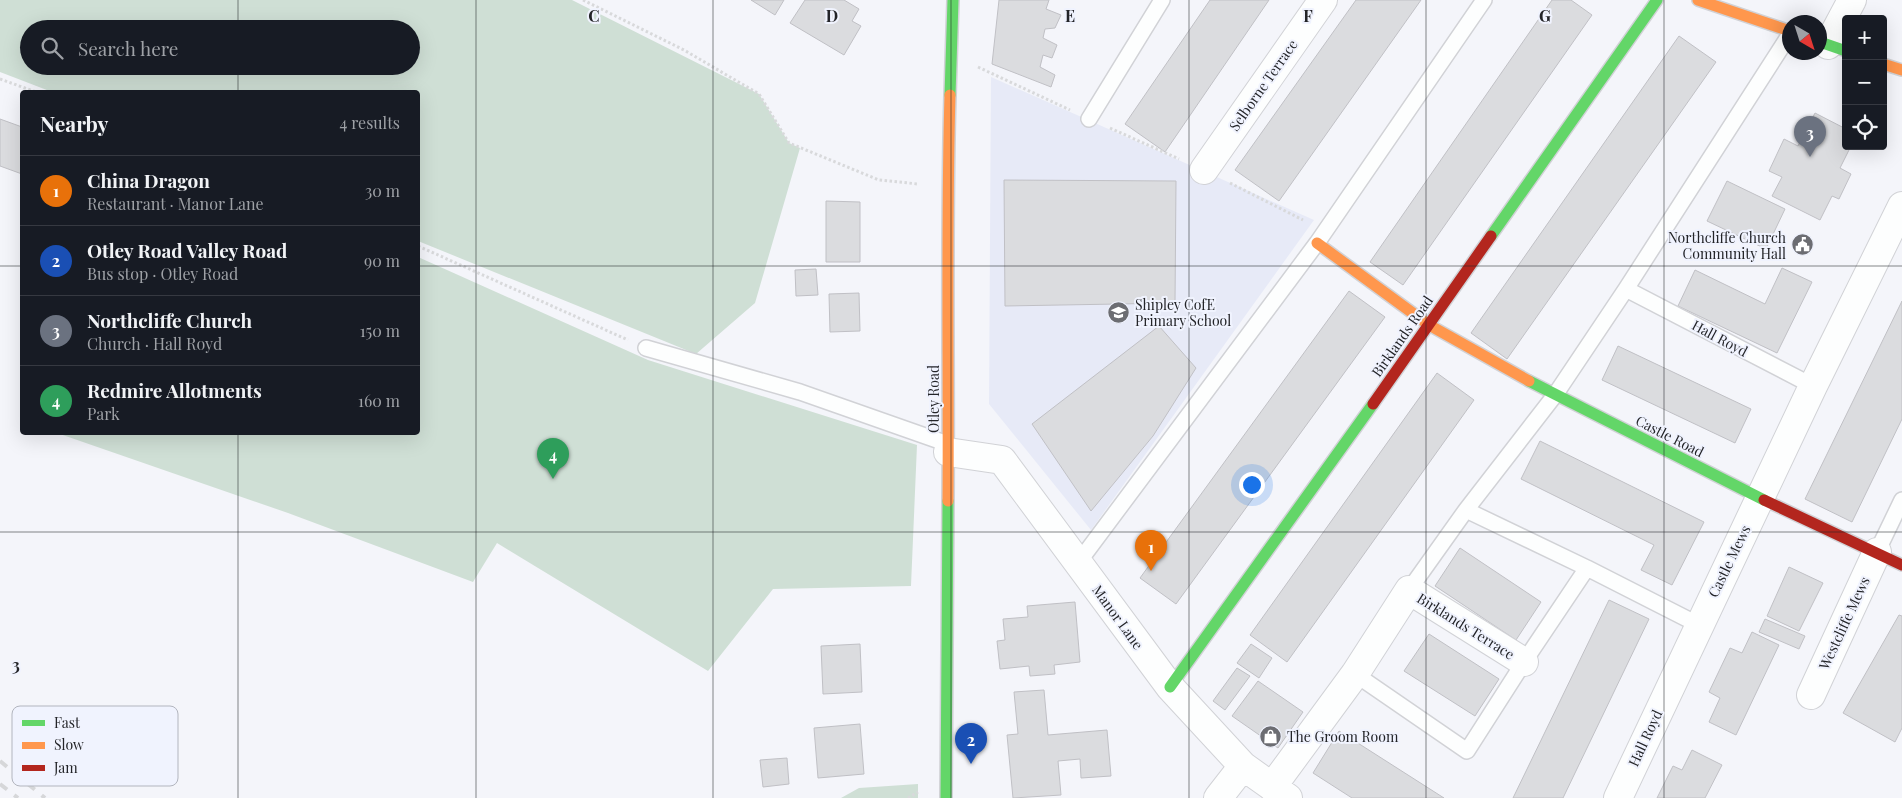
<!DOCTYPE html>
<html lang="en">
<head>
<meta charset="utf-8">
<style>
  :root { --surface:#171b24; --page:#20242c; --text:#f1f3f6; --muted:#9ea1a6; --line:#363941; --accent:#6c6d72 }
  body { margin:0; font-family:"Playfair Display",serif; background:var(--page); color:var(--text) }
  .controls { position:absolute; right:15px; top:15px; display:grid; overflow:hidden; border-radius:5px; box-shadow:0 5px 20px #0002 }
  .controls button { width:45px; height:45px; display:grid; place-items:center; padding:0; border:0; border-bottom:1px solid var(--line); background:var(--surface); color:var(--text); font:25px sans-serif }
  .compass { position:absolute; left:1782px; top:15px; width:45px; height:45px; border-radius:50%; background:var(--surface); box-shadow:0 5px 20px #0002; rotate:141deg }
  .you { position:absolute; left:1251px; top:484px; width:18px; height:18px; margin:-12px; border:4px solid #fff; border-radius:50%; background:#1a73e8; box-shadow:0 0 0 8px #1a73e833 }
  .badge { display:grid; place-items:center; width:32px; height:32px; border-radius:50%; background:var(--accent); color:#fff; font-size:16px; font-weight:700 }
  .pin { position:absolute; translate:-50% -41px; filter:drop-shadow(0 1px 2px #0008) }
  .pin::after { content:''; position:absolute; top:26px; width:18px; height:15px; background:inherit; clip-path:polygon(0 0,100% 0,50% 100%) }
  .list { margin:0; padding:0; list-style:none }
  h2 { display:flex; justify-content:space-between; align-items:center; height:65px; margin:0; padding:0 20px; font-size:21px }
  h2 small { font-size:16px; font-weight:400; color:var(--muted) }
  .list li { display:grid; grid-template-columns:32px 1fr auto; gap:15px; align-items:center; box-sizing:border-box; height:70px; padding:0 20px; border-top:1px solid var(--line) }
  .list b { display:block; font-size:19px; white-space:nowrap }
  .list p { margin:0; font-size:16px; white-space:nowrap; color:var(--muted) }
  .list em { font-size:16px; font-style:normal; color:var(--muted) }
  .icon { flex:none; width:28px; height:28px; fill:none; stroke:currentColor; stroke-width:2; stroke-linecap:round; stroke-linejoin:round }
  .map { position:relative; flex:none; width:1902px; height:798px; overflow:hidden }
  .search { position:absolute; background:var(--surface); box-shadow:0 5px 20px #0002; left:20px; top:20px; width:400px; height:55px; display:flex; align-items:center; gap:12px; box-sizing:border-box; padding:0 18px; border-radius:28px; color:var(--muted); font-size:19px }
  .panel { position:absolute; background:var(--surface); box-shadow:0 5px 20px #0002; left:20px; top:90px; width:400px; height:345px; border-radius:5px }
  .map>svg:first-child { display:block }
  .built { fill:#e7eaf7 }
  .green { fill:#cfdfd5; fill-rule:evenodd }
  .building { fill:#dbdcdf; stroke:#c0c0c5 }
  .lines { fill:none; stroke-linecap:round; stroke-linejoin:round }
  .lane-casing { stroke:#d1d2d6; stroke-width:18 }
  .street-casing { stroke:#d1d2d6; stroke-width:30 }
  .fast-casing { stroke:#d1d2d6; stroke-width:14 }
  .slow-casing { stroke:#d1d2d6; stroke-width:14 }
  .jam-casing { stroke:#d1d2d6; stroke-width:14 }
  .path { stroke:#d8d9db; stroke-width:3; stroke-dasharray:2.5 2.5; stroke-linecap:butt }
  .lane { stroke:#fdfefe; stroke-width:15 }
  .street { stroke:#fdfefe; stroke-width:28 }
  .fast { stroke:#63d668; stroke-width:11 }
  .slow { stroke:#ff974d; stroke-width:11 }
  .jam { stroke:#b3261e; stroke-width:11 }
  .rail { stroke:#d6d7d9; stroke-width:4; stroke-dasharray:9 9; stroke-linecap:butt }
  .grid { fill:none; stroke:#232428; stroke-width:1; stroke-opacity:0.55 }
  .labels { text-anchor:middle; dominant-baseline:central; stroke-width:4; stroke-linejoin:round; paint-order:stroke }
  .street-label { font-size:14px; fill:#232428; stroke:#f0f3fe }
  .poi-label { font-size:14px; fill:#232428; stroke:#f0f3fe; text-anchor:start }
  .key { fill:#f0f3fe; stroke:#b2b5be; stroke-width:1 }
  .key-label { font-size:14px; fill:#232428 }
  .grid-label { font-size:16px; text-anchor:middle; font-weight:bold; fill:#232428; stroke:#f0f3fe; stroke-width:4; stroke-linejoin:round; paint-order:stroke }
</style>
</head>
<body>
<div class="map">
<svg width="1902" height="798" viewBox="0 0 1902 798">
  <rect width="100%" height="100%" fill="#f4f5fa"/>
  <path class="built" d="M991,77L1314,220L1091,530L989,404Z"/>
  <path class="green" d="M0,0H572L759,94L789,143L800,148L755,303L696,354L418,241V92H52L0,72ZM29,29H411V66H29Z
    M418,257L648,360L917,445L911,586L773,589L708,671L497,543L473,582L288,513L57,433L418,432Z
    M918,784V798H841L859,788Z"/>
  <path class="building" d="M751,0H784L775,15Z
    M805,0H844L859,9L852,21L861,26L844,55L790,23Z
    M999,0H1049L1046,9L1061,15L1055,28L1045,29L1043,38L1057,45L1052,58L1043,55L1040,67L1055,75L1051,87L992,64Z
    M1210,0H1269L1165,152L1125,124Z
    M1356,0H1421L1279,201L1235,170Z
    M1552,0H1571L1592,15L1403,285L1370,262Z
    M1679,36L1716,62L1507,359L1471,333Z
    M1815,113L1846,129V146H1851L1840,168L1851,174L1839,199L1832,196L1820,220L1772,196L1782,177L1769,171L1784,139L1798,146Z
    M0,119L22,127V174L0,166Z
    M1004,180L1176,181L1175,303L1005,306Z
    M1727,181L1785,209L1766,249L1707,221Z
    M826,201L860,202V262H826Z
    M1782,268L1812,282L1777,353L1678,306L1695,270L1765,304Z
    M816,269L818,295L796,296L795,270Z
    M1349,291L1385,317L1176,604L1140,578Z
    M859,293L860,331L830,332L829,294Z
    M1902,301V419L1852,522L1805,499Z
    M1159,326L1196,368L1153,436L1091,511L1032,424Z
    M1618,346L1751,409L1735,443L1602,380Z
    M1437,373L1474,400L1287,662L1250,635Z
    M1540,441L1704,522L1672,585L1641,570L1654,545L1521,479Z
    M1460,548L1541,602L1516,640L1435,586Z
    M1789,567L1823,583L1799,631L1767,616Z
    M1609,600L1649,619L1563,798H1513Z
    M1075,602L1080,662L1054,665L1055,674L1030,676L1029,666L1000,669L997,641L1005,640L1003,619L1028,617L1027,606Z
    M1899,615L1902,616V728L1895,742L1843,713Z
    M1765,619L1805,636L1799,649L1759,632Z
    M1752,632L1779,645L1736,735L1709,722L1720,698L1709,692L1730,648L1742,653Z
    M1429,634L1499,679L1475,716L1404,671Z
    M860,644L862,692L823,694L821,646Z
    M1251,644L1272,658L1259,678L1237,663Z
    M1237,668L1250,676L1225,710L1213,701Z
    M1258,681L1303,712L1278,748L1232,716Z
    M1044,690L1048,735L1107,730L1111,776L1081,778L1080,759L1058,761L1061,795L1013,798L1007,735L1018,734L1014,692Z
    M860,724L864,774L818,778L814,728Z
    M1339,731L1444,798H1352L1313,773Z
    M1692,750L1722,765L1705,798H1657L1673,766L1682,770Z
    M787,758L789,784L763,787L760,760Z"/>
  <g class="lines">
    <defs>
      <path id="lane" d="M1089,119L1162,0
        M1626,289L1813,386
        M646,348L800,392L948,444
        M1466,510L1587,568L1699,625
        M1877,552L1902,500
        M1078,563L1317,243L1484,0
        M1409,590L1466,510L1555,395L1626,289L1790,34
        M1355,674L1467,751L1524,662L1587,568"/>
      <path id="street" d="M1828,45L1852,0
        M1204,170L1323,0
        M948,452L1002,460L1170,687L1243,766L1288,798
        M1811,695L1877,552
        M1272,787L1355,674L1409,590L1524,662
        M1218,798L1243,766
        M1618,798L1813,386L1902,206"/>
      <path id="fast" d="M1820,42L1846,51
        M950,95L953,0
        M1491,236L1657,0
        M1529,381L1764,500
        M1170,687L1373,404
        M946,798L948,501"/>
      <path id="slow" d="M1698,0L1790,31
        M1883,64L1902,70
        M1317,243L1429,325L1529,381
        M948,501C949,366 946,230 950,95"/>
      <path id="jam" d="M1373,404L1491,236
        M1764,500L1902,565"/>
    </defs>
    <use href="#lane" class="lane-casing"/>
    <use href="#street" class="street-casing"/>
    <use href="#fast" class="fast-casing"/>
    <use href="#slow" class="slow-casing"/>
    <use href="#jam" class="jam-casing"/>
    <path class="path" d="M583,0L684,50L759,94L789,143L879,180L918,184
      M978,67L1070,110
      M0,79L36,92
      M1110,128L1179,159
      M1230,183L1303,220
      M418,246L628,340
      M908,798L918,792"/>
    <use href="#lane" class="lane"/>
    <use href="#street" class="street"/>
    <use href="#fast" class="fast"/>
    <use href="#slow" class="slow"/>
    <use href="#jam" class="jam"/>
    <path class="rail" d="M0,761L45,798
      M0,784L18,798"/>
  </g>
  <path class="grid" d="M238,0V29M476,0V798M713,0V798M951,0V798M1189,0V798M1426,0V798M1664,0V798M238,66V92M0,266H22M418,266H1902M238,432V798M0,532H1902"/>
  <defs>
    <symbol id="civic-disc" viewBox="-11 -11 22 22"><circle r="9.5" fill="#6c6d72" stroke="#f0f3fe"/><path d="M-.6-6.5H3V-4.5H.6V-3L4-1V1h2V6H-6V1h2V-1L-.6-3ZM-1.2 2.5V6h2.4V2.5Z" fill="#fff"/></symbol>
    <symbol id="school-disc" viewBox="-11 -11 22 22"><circle r="9.5" fill="#6c6d72" stroke="#f0f3fe"/><path d="M0-5L7-2L0 1L-7-2ZM-4 1L0 2.5L4 1V4Q0 6-4 4Z" fill="#fff"/></symbol>
    <symbol id="shop-disc" viewBox="-11 -11 22 22"><circle r="9.5" fill="#6c6d72" stroke="#f0f3fe"/><path d="M-5-2.5h2.3a2.7 3.5 0 0 1 5.4 0H5L5.5 6h-11ZM-1.5-2.5h3a1.5 2.3 0 0 0-3 0Z" fill="#fff"/></symbol>
  </defs>
  <g fill-rule="evenodd">
    <use href="#civic-disc" x="1790" y="232" width="25" height="25"/>
    <use href="#school-disc" x="1106" y="300" width="25" height="25"/>
    <use href="#shop-disc" x="1258" y="724" width="25" height="25"/>
  </g>
  <g class="labels">
    <g class="street-label">
      <text transform="translate(1263 85) rotate(-55)">Selborne Terrace</text>
      <text transform="translate(1402 336) rotate(-55)">Birklands Road</text>
      <text transform="translate(1720 338) rotate(28)">Hall Royd</text>
      <text transform="translate(933 399) rotate(-90)">Otley Road</text>
      <text transform="translate(1670 436) rotate(27)">Castle Road</text>
      <text transform="translate(1729 561) rotate(-64)">Castle Mews</text>
      <text transform="translate(1118 617) rotate(54)">Manor Lane</text>
      <text transform="translate(1844 623) rotate(-65)">Westcliffe Mews</text>
      <text transform="translate(1466 626) rotate(32)">Birklands Terrace</text>
      <text transform="translate(1645 738) rotate(-65)">Hall Royd</text>
    </g>
    <g class="poi-label">
      <text x="1786" y="237" text-anchor="end">Northcliffe Church<tspan x="1786" dy="16">Community Hall</tspan></text>
      <text x="1135" y="304">Shipley CofE<tspan x="1135" dy="16">Primary School</tspan></text>
      <text x="1287" y="736">The Groom Room</text>
    </g>
  </g>
  <rect x="12" y="706" width="166" height="80" rx="8" class="key"/>
  <rect x="22" y="720" width="23" height="6" fill="#63d668"/>
  <rect x="22" y="742" width="23" height="7" fill="#ff974d"/>
  <rect x="22" y="765" width="23" height="6" fill="#b3261e"/>
  <g class="key-label">
    <text x="54" y="728">Fast</text>
    <text x="54" y="750">Slow</text>
    <text x="54" y="773">Jam</text>
  </g>
  <g class="grid-label">
    <text x="594" y="22">C</text>
    <text x="832" y="22">D</text>
    <text x="1070" y="22">E</text>
    <text x="1308" y="22">F</text>
    <text x="1545" y="22">G</text>
    <text x="16" y="671">3</text>
  </g>
</svg>
<div class="controls">
<button>+</button>
<button>−</button>
<button><svg class="icon" aria-label="locate" viewBox="0 0 24 24"><circle cx="12" cy="12" r="6"/><path d="M12 2v4M12 18v4M2 12h4M18 12h4"/></svg></button>
</div>
<svg class="compass" viewBox="-18 -18 36 36"><path d="M0-13l5 13h-10z" fill="#e53935"/><path d="M0 13l5-13h-10z" fill="#9ea1a6"/></svg>
<div class="you"></div>
<div class="pin badge" style="left:1151px;top:571px;background:#e8710a">1</div>
<div class="pin badge" style="left:971px;top:764px;background:#1a4fb4">2</div>
<div class="pin badge" style="left:1810px;top:157px;background:#6b7280">3</div>
<div class="pin badge" style="left:553px;top:479px;background:#2e9e5b">4</div>
<div class="search"><svg class="icon" aria-label="search" viewBox="0 0 24 24"><circle cx="10" cy="10" r="6"/><path d="M15 15l6 6"/></svg>Search here</div>
<section class="panel">
<h2>Nearby<small>4 results</small></h2>
<ul class="list">
<li><span class="badge" style="background:#e8710a">1</span><div><b>China Dragon</b><p>Restaurant · Manor Lane</p></div><em>30 m</em></li>
<li><span class="badge" style="background:#1a4fb4">2</span><div><b>Otley Road Valley Road</b><p>Bus stop · Otley Road</p></div><em>90 m</em></li>
<li><span class="badge" style="background:#6b7280">3</span><div><b>Northcliffe Church</b><p>Church · Hall Royd</p></div><em>150 m</em></li>
<li><span class="badge" style="background:#2e9e5b">4</span><div><b>Redmire Allotments</b><p>Park</p></div><em>160 m</em></li>
</ul>
</section>
</div>
</body>
</html>
